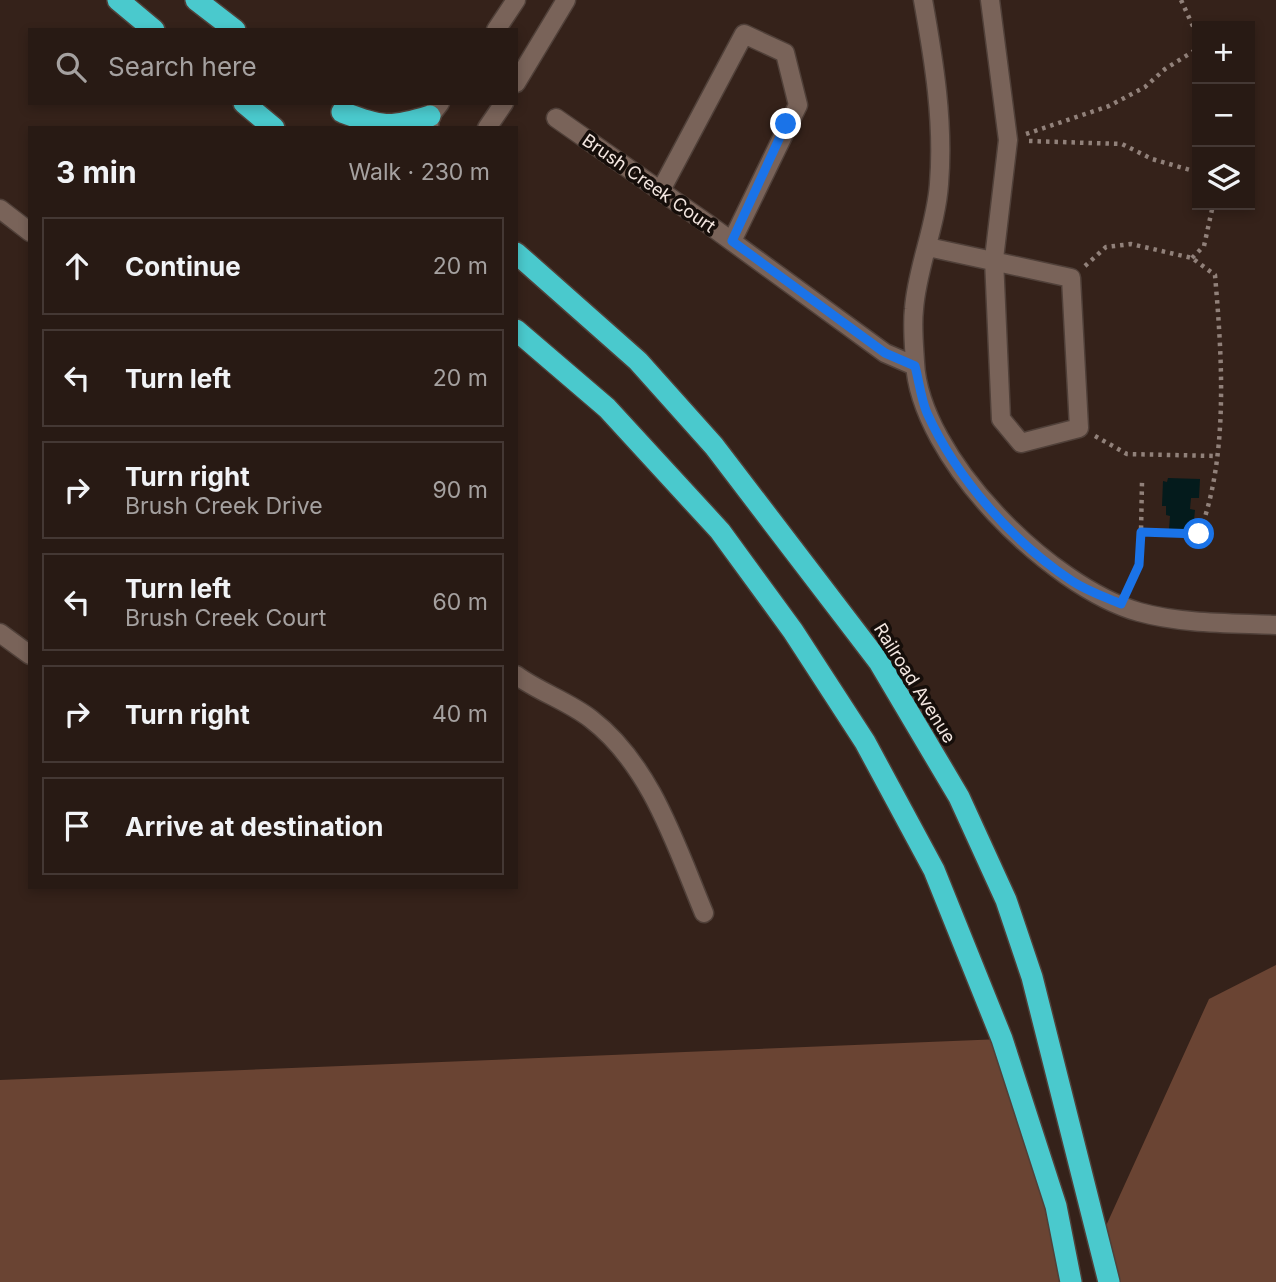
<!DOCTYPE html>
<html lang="en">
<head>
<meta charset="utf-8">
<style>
  :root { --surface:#281a14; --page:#30231d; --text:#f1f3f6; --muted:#a5a1a0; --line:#443834 }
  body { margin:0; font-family:Inter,sans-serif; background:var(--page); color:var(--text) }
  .controls { position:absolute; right:21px; top:21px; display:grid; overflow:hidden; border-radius:0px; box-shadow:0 4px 10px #0003 }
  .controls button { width:63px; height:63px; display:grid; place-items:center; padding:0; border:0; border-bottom:2px solid var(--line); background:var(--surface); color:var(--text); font:35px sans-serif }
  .stop { position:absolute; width:21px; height:21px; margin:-16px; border:5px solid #1a73e8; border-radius:50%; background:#fff }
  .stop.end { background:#1a73e8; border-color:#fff; box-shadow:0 2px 7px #0008 }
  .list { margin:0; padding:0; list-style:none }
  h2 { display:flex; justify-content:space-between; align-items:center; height:91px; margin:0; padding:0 28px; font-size:30px }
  h2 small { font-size:23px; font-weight:400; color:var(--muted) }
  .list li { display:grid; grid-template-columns:46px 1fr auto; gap:21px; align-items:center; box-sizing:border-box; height:98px; margin:0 14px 14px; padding:0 14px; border:2px solid var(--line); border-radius:0px }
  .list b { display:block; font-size:26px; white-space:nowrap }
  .list p { margin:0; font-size:23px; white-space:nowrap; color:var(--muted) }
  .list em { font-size:23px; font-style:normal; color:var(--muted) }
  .icon { flex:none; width:38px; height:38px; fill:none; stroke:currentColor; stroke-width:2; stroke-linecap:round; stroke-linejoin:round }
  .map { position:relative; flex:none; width:1276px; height:1282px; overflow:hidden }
  .search { position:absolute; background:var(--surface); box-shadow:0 4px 10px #0003; left:28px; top:28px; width:490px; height:77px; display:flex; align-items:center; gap:18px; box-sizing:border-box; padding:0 24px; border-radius:0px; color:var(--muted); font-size:26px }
  .panel { position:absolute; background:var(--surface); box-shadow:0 4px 10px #0003; left:28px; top:126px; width:490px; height:763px; border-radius:0px }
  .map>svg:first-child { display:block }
  .green { fill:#6a4433 }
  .water { fill:#041b1c }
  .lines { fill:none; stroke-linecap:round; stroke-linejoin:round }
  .minor-casing { stroke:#504039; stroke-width:21 }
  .highway-casing { stroke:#504039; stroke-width:24 }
  .path { stroke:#91817a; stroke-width:4.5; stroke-dasharray:3.5 5; stroke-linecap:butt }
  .minor { stroke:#796359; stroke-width:18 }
  .highway { stroke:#4ac9cd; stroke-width:21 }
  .route { stroke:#1a73e8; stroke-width:9 }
  .labels { text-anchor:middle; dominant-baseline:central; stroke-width:7; stroke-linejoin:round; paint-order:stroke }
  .street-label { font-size:18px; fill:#f3e6e0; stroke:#160e0a }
</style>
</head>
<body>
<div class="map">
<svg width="1276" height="1282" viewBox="0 0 1276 1282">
  <rect width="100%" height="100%" fill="#35221a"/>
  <path class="green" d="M1276,965V1282H1109L1100,1239L1209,999Z
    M1002,1039L1071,1282H0V1080Z"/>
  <path class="water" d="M1168,478L1200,479L1199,498H1191L1190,509L1195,510L1193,530L1169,529L1170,516L1166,515V506H1162L1163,481L1167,482Z"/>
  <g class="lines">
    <defs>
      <path id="minor" d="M923,0C934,61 944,122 939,184C936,227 917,267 914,309C912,326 914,345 915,362C919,457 1050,587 1139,612C1182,624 1231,623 1276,625
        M496,30L516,0
        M516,83L566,0
        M556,118L708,224L885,353L915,366
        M429,128L430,116L440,103
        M487,128L504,103
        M661,190L744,34L785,53L798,105L732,241
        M0,209L30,232
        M928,247L1071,278L1079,428L1021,443L1001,419L994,259L1008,140L990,0
        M0,633L30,655
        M516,675C539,692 568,701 591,719C651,765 676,846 704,913"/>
      <path id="highway" d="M118,0L154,30
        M196,0L235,30
        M244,103L274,128
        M342,112C383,127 388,129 430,116
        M516,253L638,361L714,446L879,662L959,797L1006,900L1032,977L1109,1282
        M516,330L607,408L720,531L793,631L865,742L934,870L1002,1039L1056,1206L1071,1282"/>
    </defs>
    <use href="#minor" class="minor-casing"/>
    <use href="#highway" class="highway-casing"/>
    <path class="path" d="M1181,0L1197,35
      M1026,134L1109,106L1145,87L1165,69L1197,49
      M1029,141L1122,144L1152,159L1197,172
      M1192,258L1204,246L1213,205
      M1085,266L1106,247L1131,244L1192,258L1215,275C1222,357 1229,457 1199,534L1141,532L1142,482
      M1095,436L1127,454L1215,456
      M1128,588L1139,565L1141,532"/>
    <use href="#minor" class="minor"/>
    <use href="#highway" class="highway"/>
  </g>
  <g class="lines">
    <path class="route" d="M786,124L732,241L885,353L915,366C919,381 921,399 927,413C957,479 1012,541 1072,581C1087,591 1105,597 1121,604L1139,565L1141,532L1199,534"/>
  </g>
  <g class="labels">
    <g class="street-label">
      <text transform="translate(649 183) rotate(35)">Brush Creek Court</text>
      <text transform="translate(915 683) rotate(58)">Railroad Avenue</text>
    </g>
  </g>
</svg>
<div class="controls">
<button>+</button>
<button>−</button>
<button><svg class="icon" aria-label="layers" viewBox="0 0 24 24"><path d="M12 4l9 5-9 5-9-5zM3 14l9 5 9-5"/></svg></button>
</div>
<div class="stop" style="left:1199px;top:534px"></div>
<div class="stop end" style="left:786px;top:124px"></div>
<div class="search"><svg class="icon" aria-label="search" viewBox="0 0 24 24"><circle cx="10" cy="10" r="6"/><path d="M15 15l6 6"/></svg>Search here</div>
<section class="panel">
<h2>3 min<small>Walk · 230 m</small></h2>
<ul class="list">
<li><svg class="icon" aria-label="ahead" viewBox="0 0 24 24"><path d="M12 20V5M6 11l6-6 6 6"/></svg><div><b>Continue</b></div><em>20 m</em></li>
<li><svg class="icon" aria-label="left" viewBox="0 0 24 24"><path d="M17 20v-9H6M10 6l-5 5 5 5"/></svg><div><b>Turn left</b></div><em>20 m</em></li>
<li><svg class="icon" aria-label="right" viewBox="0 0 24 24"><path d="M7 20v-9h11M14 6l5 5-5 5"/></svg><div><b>Turn right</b><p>Brush Creek Drive</p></div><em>90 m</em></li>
<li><svg class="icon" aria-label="left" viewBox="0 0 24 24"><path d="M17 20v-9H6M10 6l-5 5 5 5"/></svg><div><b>Turn left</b><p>Brush Creek Court</p></div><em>60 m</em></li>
<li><svg class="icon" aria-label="right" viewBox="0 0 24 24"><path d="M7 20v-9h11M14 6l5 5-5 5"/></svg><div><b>Turn right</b></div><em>40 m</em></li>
<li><svg class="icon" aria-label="arrive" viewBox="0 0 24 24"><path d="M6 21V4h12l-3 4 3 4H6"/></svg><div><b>Arrive at destination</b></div></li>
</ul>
</section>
</div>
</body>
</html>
